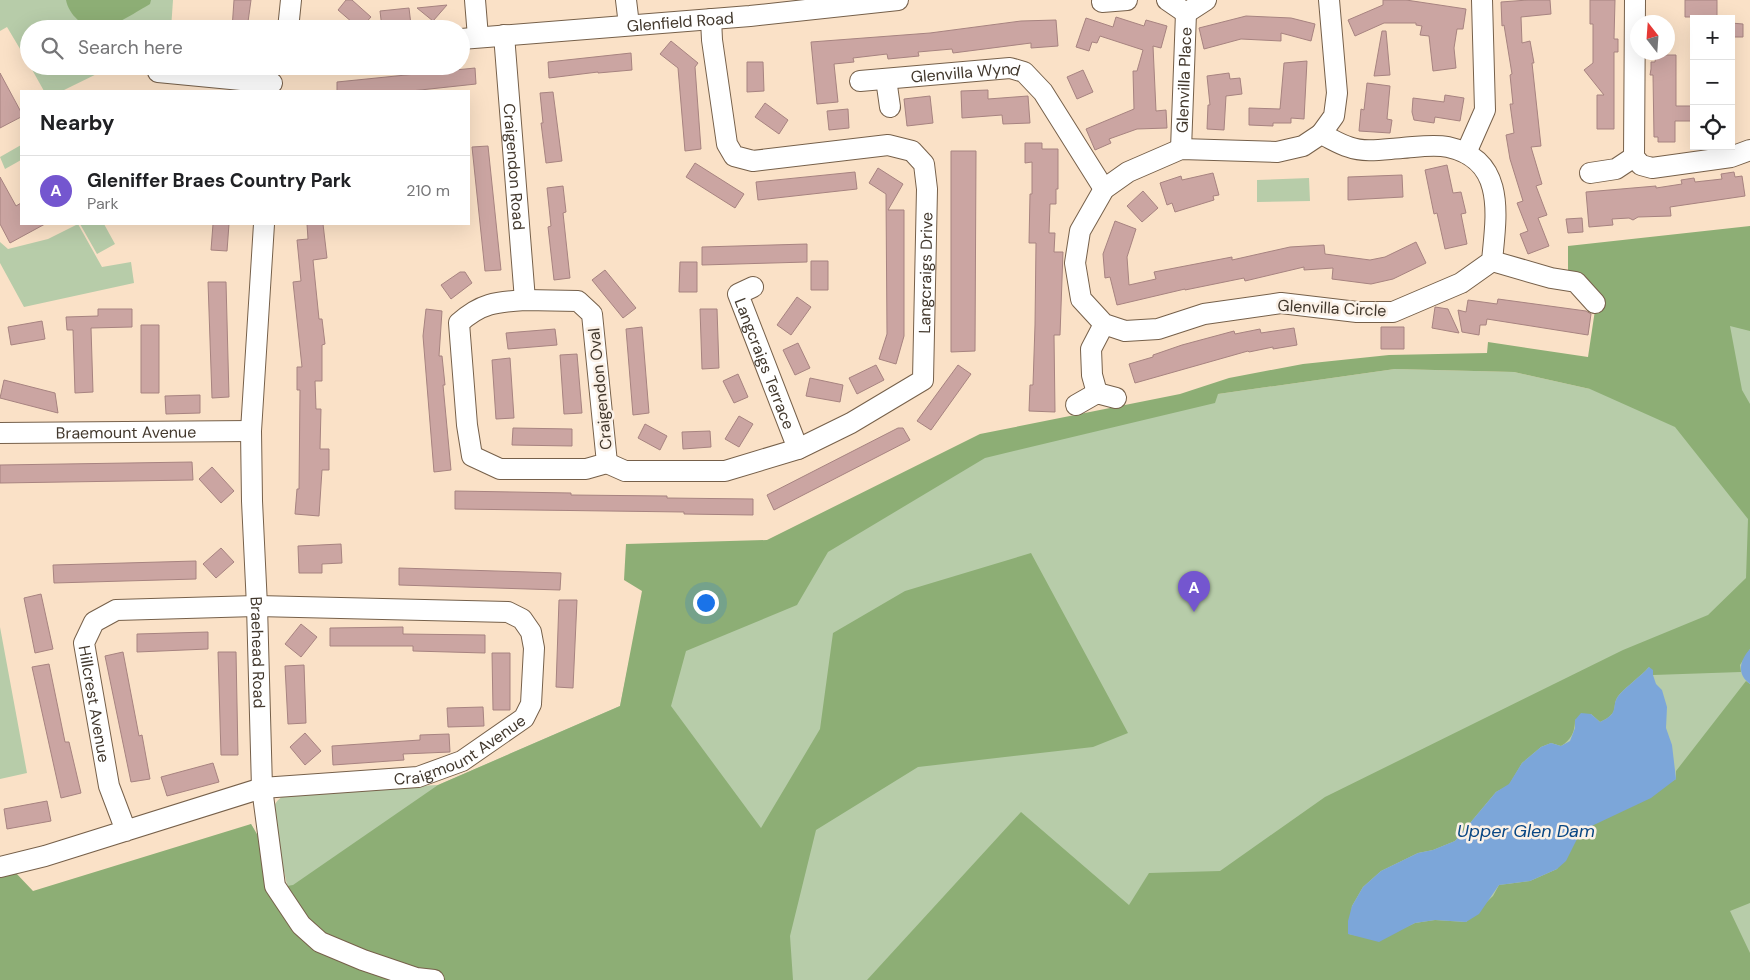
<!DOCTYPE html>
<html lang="en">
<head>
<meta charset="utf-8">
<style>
  :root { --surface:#fff; --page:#f6f6f6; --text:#202124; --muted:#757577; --line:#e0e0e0; --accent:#7456cf }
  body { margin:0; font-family:"DM Sans",sans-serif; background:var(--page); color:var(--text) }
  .controls { position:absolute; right:15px; top:15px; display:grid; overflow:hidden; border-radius:0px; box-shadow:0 5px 20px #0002 }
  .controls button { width:45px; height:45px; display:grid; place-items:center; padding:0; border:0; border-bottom:1px solid var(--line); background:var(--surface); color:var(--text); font:25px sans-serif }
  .compass { position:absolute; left:1630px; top:15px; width:45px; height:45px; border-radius:50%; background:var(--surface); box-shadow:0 5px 20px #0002; rotate:343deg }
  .you { position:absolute; left:705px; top:602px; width:18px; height:18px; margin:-12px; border:4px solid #fff; border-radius:50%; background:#1a73e8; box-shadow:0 0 0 8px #1a73e833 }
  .badge { display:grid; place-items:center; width:32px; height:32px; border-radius:50%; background:var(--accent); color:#fff; font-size:16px; font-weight:700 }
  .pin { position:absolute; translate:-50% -41px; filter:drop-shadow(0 1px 2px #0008) }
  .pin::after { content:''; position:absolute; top:26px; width:18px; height:15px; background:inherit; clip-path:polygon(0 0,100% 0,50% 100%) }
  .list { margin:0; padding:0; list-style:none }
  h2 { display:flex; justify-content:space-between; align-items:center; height:65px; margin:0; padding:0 20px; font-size:21px }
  h2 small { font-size:16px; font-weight:400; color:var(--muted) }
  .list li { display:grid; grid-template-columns:32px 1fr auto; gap:15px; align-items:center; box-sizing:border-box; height:70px; padding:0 20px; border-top:1px solid var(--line) }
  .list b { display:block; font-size:19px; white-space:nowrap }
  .list p { margin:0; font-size:16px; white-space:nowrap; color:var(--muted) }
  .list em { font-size:16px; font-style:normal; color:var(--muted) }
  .icon { flex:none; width:28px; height:28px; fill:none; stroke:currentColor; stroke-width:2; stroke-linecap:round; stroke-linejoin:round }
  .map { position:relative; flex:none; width:1750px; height:980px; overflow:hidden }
  .search { position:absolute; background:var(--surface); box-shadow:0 5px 20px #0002; left:20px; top:20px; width:450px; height:55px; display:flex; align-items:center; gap:12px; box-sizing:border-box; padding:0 18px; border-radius:28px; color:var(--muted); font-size:19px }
  .panel { position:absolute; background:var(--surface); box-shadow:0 5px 20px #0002; left:20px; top:90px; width:450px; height:135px; border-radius:0px }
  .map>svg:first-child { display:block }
  .green { fill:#b7cca9 }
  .forest { fill:#8dae75 }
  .water { fill:#7ca6d9 }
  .building { fill:#cba5a2; stroke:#a78380 }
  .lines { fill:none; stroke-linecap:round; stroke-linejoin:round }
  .minor-casing { stroke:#76604a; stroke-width:22 }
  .minor { stroke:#fff; stroke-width:20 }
  .labels { text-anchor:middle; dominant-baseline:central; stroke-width:5; stroke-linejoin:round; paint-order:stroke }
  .street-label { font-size:16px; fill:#42382d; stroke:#fbf1e7 }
  .water-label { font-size:18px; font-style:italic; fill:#084683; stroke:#fbf1e7 }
</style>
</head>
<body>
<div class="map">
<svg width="1750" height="980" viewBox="0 0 1750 980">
  <rect width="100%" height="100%" fill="#fae1c7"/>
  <path class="green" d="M0,0H173L171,29H29V64L7,27L0,31Z
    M30,66H113L62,91H44Z
    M21,145V160L5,169L0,157Z
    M1309,178L1310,201L1257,202V180Z
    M78,224L102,267L131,262L134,283L24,307L0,263V242L8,249L48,239Z
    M80,224H104L115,244L97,254Z
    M1750,226V980H0L251,824L287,885L272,817C273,802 279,797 292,792L438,785L620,706L635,633L757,556L954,457L1218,394L1395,369L1514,372L1590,389Z
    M0,627L27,773L0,779Z"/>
  <path class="forest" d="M66,0H151L150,4C138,11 116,25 104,28C86,31 69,16 66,0Z
    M1750,226V331L1730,326L1742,390L1750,404V649L1740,665L1741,672L1653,675L1649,667C1640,677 1628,685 1619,695C1610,706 1622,712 1600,722L1591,714L1575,720C1575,732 1571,740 1561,746L1551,743L1541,747L1522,763L1509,785L1496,792L1455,841L1433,850L1418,853L1381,871L1363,887L1352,906L1349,934L1358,936L1400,930L1415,923L1435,920L1466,922L1493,896L1499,885L1530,881L1557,869L1581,831L1676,779V771L1746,681L1750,684V903L1730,911L1750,953V980H867L1021,812L1129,905L1149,873L1220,871L1325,797L1623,650L1708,615L1746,578L1748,519L1675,427L1590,389L1514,372L1395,369L1218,394L1215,403L985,458L828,552L797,605L686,651L671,706L761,828L820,729L833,633L905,591L1031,553L1128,733L1093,747L918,767L816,830L790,936L793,980H0V872H15L33,891L251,824L287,886L293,885L438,785L620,706L642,591L624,580L626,544L767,540L980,434L1180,394L1229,378L1303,364L1389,355L1487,353L1488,342L1588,357L1595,310L1605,303L1578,272L1568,271V246Z"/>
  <path class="water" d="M1750,649V684C1736,674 1740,660 1750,649Z
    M1649,667L1653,670V675L1656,684L1662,690L1667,707L1666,728L1672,745L1676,779L1651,798L1581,831L1566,861L1557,869L1530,881L1499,885L1479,914L1466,922L1435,920L1415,923L1379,942L1348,934V921L1352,906L1363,887L1381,871L1418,853L1433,850L1455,841L1496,792L1509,784L1522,763L1541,747L1551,743L1561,746L1570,741L1575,728V720L1581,713L1591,714L1600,722C1621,713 1610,706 1619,695C1628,685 1640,677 1649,667Z"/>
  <path class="building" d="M234,0H251L247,29H232Z
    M346,0H352L371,17L360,29L338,10Z
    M1383,0H1406L1466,9L1463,29H1457L1454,48L1456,68L1433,71L1429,36L1420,35L1422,26L1416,25V23H1384L1355,36L1348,20L1383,5Z
    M1528,0H1550L1551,14L1521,17L1522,43L1530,41L1534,63H1532L1541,146L1531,147L1542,184L1536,186L1547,215L1538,218L1549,246L1528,254L1520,234L1528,231L1517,203L1523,201L1510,159L1506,135L1514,133L1510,104H1513L1510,75L1512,74L1504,25L1502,26L1501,2Z
    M1590,0H1615L1614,39H1618V52H1614V129H1597V95H1604L1584,70L1593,63V24H1590Z
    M1685,0H1717V17H1685Z
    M447,5L433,21L417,8Z
    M409,8L411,25L382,28L380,11Z
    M1246,16L1291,18L1315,24L1311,41L1281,33V41L1241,39L1204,49L1199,28Z
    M1116,17L1144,26L1146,20L1167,26L1161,48L1153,46L1156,111L1166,110L1167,128L1137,129L1109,139L1111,143L1095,150L1086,129L1134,109L1133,71H1137L1143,50L1100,36L1097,43L1092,42L1089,51L1076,47L1086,18L1113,27Z
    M1056,20L1058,46L1031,48V43L953,53L952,49L918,52L919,56L888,59L887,54L853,58L854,62L834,64L838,102L817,104L811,42L930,33L1021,21Z
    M1731,23L1743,24V37H1731Z
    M1382,31H1386L1390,75L1374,76Z
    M671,41L698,63L695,67L701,149L685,151L678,68L660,54Z
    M631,53L632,70L598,73V72L549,78L548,62Z
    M1656,55H1676V106H1691V121H1675V142H1658V137H1654L1653,75H1650L1651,69V62H1655Z
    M1307,61L1304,119L1291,118V123H1273V126L1249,125V108L1280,109L1284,63Z
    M747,62H763L764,91L747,92Z
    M475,68L476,84L411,91H337V82Z
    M1083,70L1093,92L1077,99L1067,77Z
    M0,73L21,112V117L0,128Z
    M1229,73L1230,79L1240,78L1242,94L1226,96L1224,130L1207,129L1208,105H1210L1207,76Z
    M1367,83L1390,86L1387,119L1392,120L1390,133L1359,131L1361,109L1364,110Z
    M988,90V99L1028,96L1030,123L1003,124L1002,115L962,118L961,91Z
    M553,92L562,161L546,163L541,123H543L540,93Z
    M1445,95L1464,98L1460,121L1435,117L1434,123L1414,120L1412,112L1413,98L1444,102Z
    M930,96L933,123L907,126L904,99Z
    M765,103L788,120L779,134L755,117Z
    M848,109L849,128L829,130L827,111Z
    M1025,143H1042V149H1058V189H1056V204H1050L1049,233H1055L1054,252H1063L1060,335H1054L1055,412L1029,411L1030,385H1033L1035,325L1036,243H1029L1030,194H1032V162L1025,163Z
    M488,146L501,270L485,271L472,147Z
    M951,151H976L975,351L951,352Z
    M695,163L744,194L735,208L686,177Z
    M1447,165L1453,193L1461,192L1466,213L1461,214L1467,244L1445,249L1437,213L1434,214L1425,170Z
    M878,168L903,184L888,210H904V336L896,364L879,359L887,334L886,194L869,183Z
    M855,172L857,189L758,200L756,182Z
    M1734,172L1735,177L1742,176L1745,196L1670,207L1671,216L1638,217L1633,220L1629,218L1612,219L1613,225L1589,227L1586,192L1656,186V188L1682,184L1681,180L1694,178L1695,182L1722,179L1721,174Z
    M1213,173L1219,195L1213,196L1214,200L1175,212L1172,203L1167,205L1160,183L1181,176L1182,180Z
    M1402,175L1403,197L1348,200V177Z
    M0,177L16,206L21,203V224H45L10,243L0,224Z
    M563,186L566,212L563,213L570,278L554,280L548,227L551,226L547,188Z
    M1143,191L1158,208L1142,222L1127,206Z
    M1582,218L1583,232L1568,233L1566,219Z
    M1115,221L1136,229L1127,257L1129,285L1156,279L1154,272L1232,257V260L1290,247L1324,245L1325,254L1370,260L1385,257L1416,242L1426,263L1393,279L1371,284L1332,279L1333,268L1304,270V267L1245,281L1244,278L1185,290V289L1117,305L1110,277L1105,278L1103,254Z
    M213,224H229L227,251L211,250Z
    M307,224H323L327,258L313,260L319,319H322L325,344L322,345V381H315L316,409H321L320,449H329V470H322L319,516L295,514L297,489H299L300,390H297V367H302L293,282L301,281L297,240L308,239Z
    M807,244V262L702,265V247Z
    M811,261H828V290H811Z
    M680,262H697V292H679Z
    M605,270L636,308L623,318L592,280Z
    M460,272H465L472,283L451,299L441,285Z
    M208,282H226L229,397L212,398Z
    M797,297L811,307L791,335L777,325Z
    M1498,299L1586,311L1591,314L1588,335L1487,319L1486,325H1480L1479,335L1462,332L1458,310L1466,312L1468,300L1497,304Z
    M1435,307L1448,309L1459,333L1432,328Z
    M98,309H132V327L91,328L93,392L75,393L73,330H67L66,317L98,316Z
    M426,309L442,311L439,356H442L445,385H443L451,470L434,472L423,336Z
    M700,309H717L719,368L702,369Z
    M42,321L45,339L11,345L8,327Z
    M141,325H159V393H141Z
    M642,327L649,413L633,415L626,329Z
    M1381,327H1404V349H1381Z
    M1294,328L1297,345L1273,349V347L1249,352L1248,351L1135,383L1129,364L1153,357V355L1182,345L1234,331L1235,334L1260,329L1261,333Z
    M555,329L557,345L508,349L506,333Z
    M798,343L810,368L795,375L783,350Z
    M577,354L582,413L564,414L560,355Z
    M510,358L514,418L496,419L492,360Z
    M876,365L884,380L857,394L849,378Z
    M958,365L971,374L931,430L917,421Z
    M738,374L748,397L734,403L723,381Z
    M810,378L843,385L840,402L806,396Z
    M4,380L55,393L58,413L0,398Z
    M200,395V413L166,414L165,396Z
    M739,416L753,424L739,447L725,439Z
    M645,424L667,436L660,450L638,438Z
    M513,428L572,429V446L512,445Z
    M898,428H903L910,440L774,510L767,495Z
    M710,431L711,447L683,449L682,432Z
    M192,462L193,480L0,483V465Z
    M212,467L234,491L221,503L199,479Z
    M455,491L571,493V495L667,496V498L753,499V515L684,514V512L455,509Z
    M341,544L342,563L322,564V573H299L298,546Z
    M221,548L234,562L216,578L203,564Z
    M196,561V579L54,583L53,565Z
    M399,568L561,573L560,590L399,585Z
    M41,594L53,649L35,653L24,598Z
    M559,600H577L573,688L556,687Z
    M301,624L317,637L301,657L285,644Z
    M403,627V634L485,635V653L413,651V646H330V628Z
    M208,632V649L137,652V634Z
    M123,652L139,736L142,735L150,779L131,782L105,656Z
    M218,652H236L238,755H221Z
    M492,653H510V710H493Z
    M49,664L65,742H69L81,793L61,798L32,667Z
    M304,665L306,723L288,724L285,666Z
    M483,707L484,726L448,727L447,708Z
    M305,733L321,751L305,765L290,747Z
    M449,734L450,752L403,754L404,760L333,765L332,746L420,740V735Z
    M213,763L219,782L167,796L161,777Z
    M47,801L51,821L7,829L4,809Z"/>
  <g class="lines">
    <defs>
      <g id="minor">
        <path d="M475,0L478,37"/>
        <path d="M626,0L629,25"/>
        <path d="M1167,0L1186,13L1206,0"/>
        <path d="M1635,0L1634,157L1641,165L1652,168L1731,157L1750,150"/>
        <path d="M1102,2L1127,0"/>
        <path d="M288,29L291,0"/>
        <path id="s1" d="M504,35L525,300"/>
        <path id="s2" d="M461,39L750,16L898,0"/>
        <path d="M158,72L272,83"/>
        <path d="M886,79L890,107"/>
        <path id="s3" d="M860,81L1010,68L1024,72L1043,92L1104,189"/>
        <path d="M1321,134C1330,138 1339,144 1349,147C1365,153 1385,149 1402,148C1417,147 1433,144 1448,147C1507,160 1496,217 1492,261L1461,283L1393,312H1357L1281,303L1204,314L1158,329L1125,331L1104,324L1081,299L1075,263L1080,231L1104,189L1128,172L1181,149L1277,152L1303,146Z"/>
        <path d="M1321,134L1334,116L1337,93L1329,0"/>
        <path id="s4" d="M1181,149L1186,13"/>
        <path d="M1466,153L1485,110L1482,0"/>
        <path d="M1590,173L1616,169L1634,157"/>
        <path id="s5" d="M264,224L251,431L252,501L257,606L262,788L275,886L301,925L320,942L363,960L416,978L434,980"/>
        <path d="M1492,261L1551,278L1576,282L1595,303"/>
        <path id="s6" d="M753,287L738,294L798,449"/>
        <path d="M525,300L578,301L592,314L607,463L586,469H500L472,456L467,425L459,323C481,303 496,302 525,300Z"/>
        <path d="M1097,393L1092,375L1091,349L1104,324"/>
        <path d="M1076,405L1097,393L1116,398"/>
        <path id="s7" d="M0,433L251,431"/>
        <path id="s8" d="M607,463L625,471H725L798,449L851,423L923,380L927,189L924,164L912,151L888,145L753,161L734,156L727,144L712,40L711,19"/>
        <path id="s9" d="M0,867L45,856L262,788L418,777L462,761L524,718L531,704L534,648L531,632L522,619L508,612L257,606L116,610L94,622L84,643L109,786L126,831"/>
      </g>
    </defs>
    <use href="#minor" class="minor-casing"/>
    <use href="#minor" class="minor"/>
  </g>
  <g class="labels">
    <g class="street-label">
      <text stroke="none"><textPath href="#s2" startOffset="220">Glenfield Road</textPath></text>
      <text stroke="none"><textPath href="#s3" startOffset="106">Glenvilla Wynd</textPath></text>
      <text stroke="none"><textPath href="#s4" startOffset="69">Glenvilla Place</textPath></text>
      <text stroke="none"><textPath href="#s1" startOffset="132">Craigendon Road</textPath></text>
      <text stroke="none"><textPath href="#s8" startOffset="446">Langcraigs Drive</textPath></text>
      <text transform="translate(1332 308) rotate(3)">Glenvilla Circle</text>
      <text stroke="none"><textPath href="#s6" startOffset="91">Langcraigs Terrace</textPath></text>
      <text transform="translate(600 389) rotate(-96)">Craigendon Oval</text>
      <text stroke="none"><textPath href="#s7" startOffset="126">Braemount Avenue</textPath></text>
      <text stroke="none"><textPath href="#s5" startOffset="429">Braehead Road</textPath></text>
      <text stroke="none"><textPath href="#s9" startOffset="1174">Hillcrest Avenue</textPath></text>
      <text stroke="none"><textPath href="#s9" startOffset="479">Craigmount Avenue</textPath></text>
    </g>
    <g class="water-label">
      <text x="1526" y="831">Upper Glen Dam</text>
    </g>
  </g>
</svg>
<div class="controls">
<button>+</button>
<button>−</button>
<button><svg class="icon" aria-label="locate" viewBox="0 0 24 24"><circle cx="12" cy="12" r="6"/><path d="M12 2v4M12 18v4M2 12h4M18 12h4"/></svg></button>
</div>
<svg class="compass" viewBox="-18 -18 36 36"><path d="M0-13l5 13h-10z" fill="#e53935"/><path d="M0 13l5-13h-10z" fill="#757577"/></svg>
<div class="you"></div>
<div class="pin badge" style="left:1194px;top:612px">A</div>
<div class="search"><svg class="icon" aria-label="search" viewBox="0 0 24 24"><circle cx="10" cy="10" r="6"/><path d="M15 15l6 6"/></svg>Search here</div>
<section class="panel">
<h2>Nearby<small></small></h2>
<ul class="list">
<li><span class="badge">A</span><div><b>Gleniffer Braes Country Park</b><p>Park</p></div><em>210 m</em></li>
</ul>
</section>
</div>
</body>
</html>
